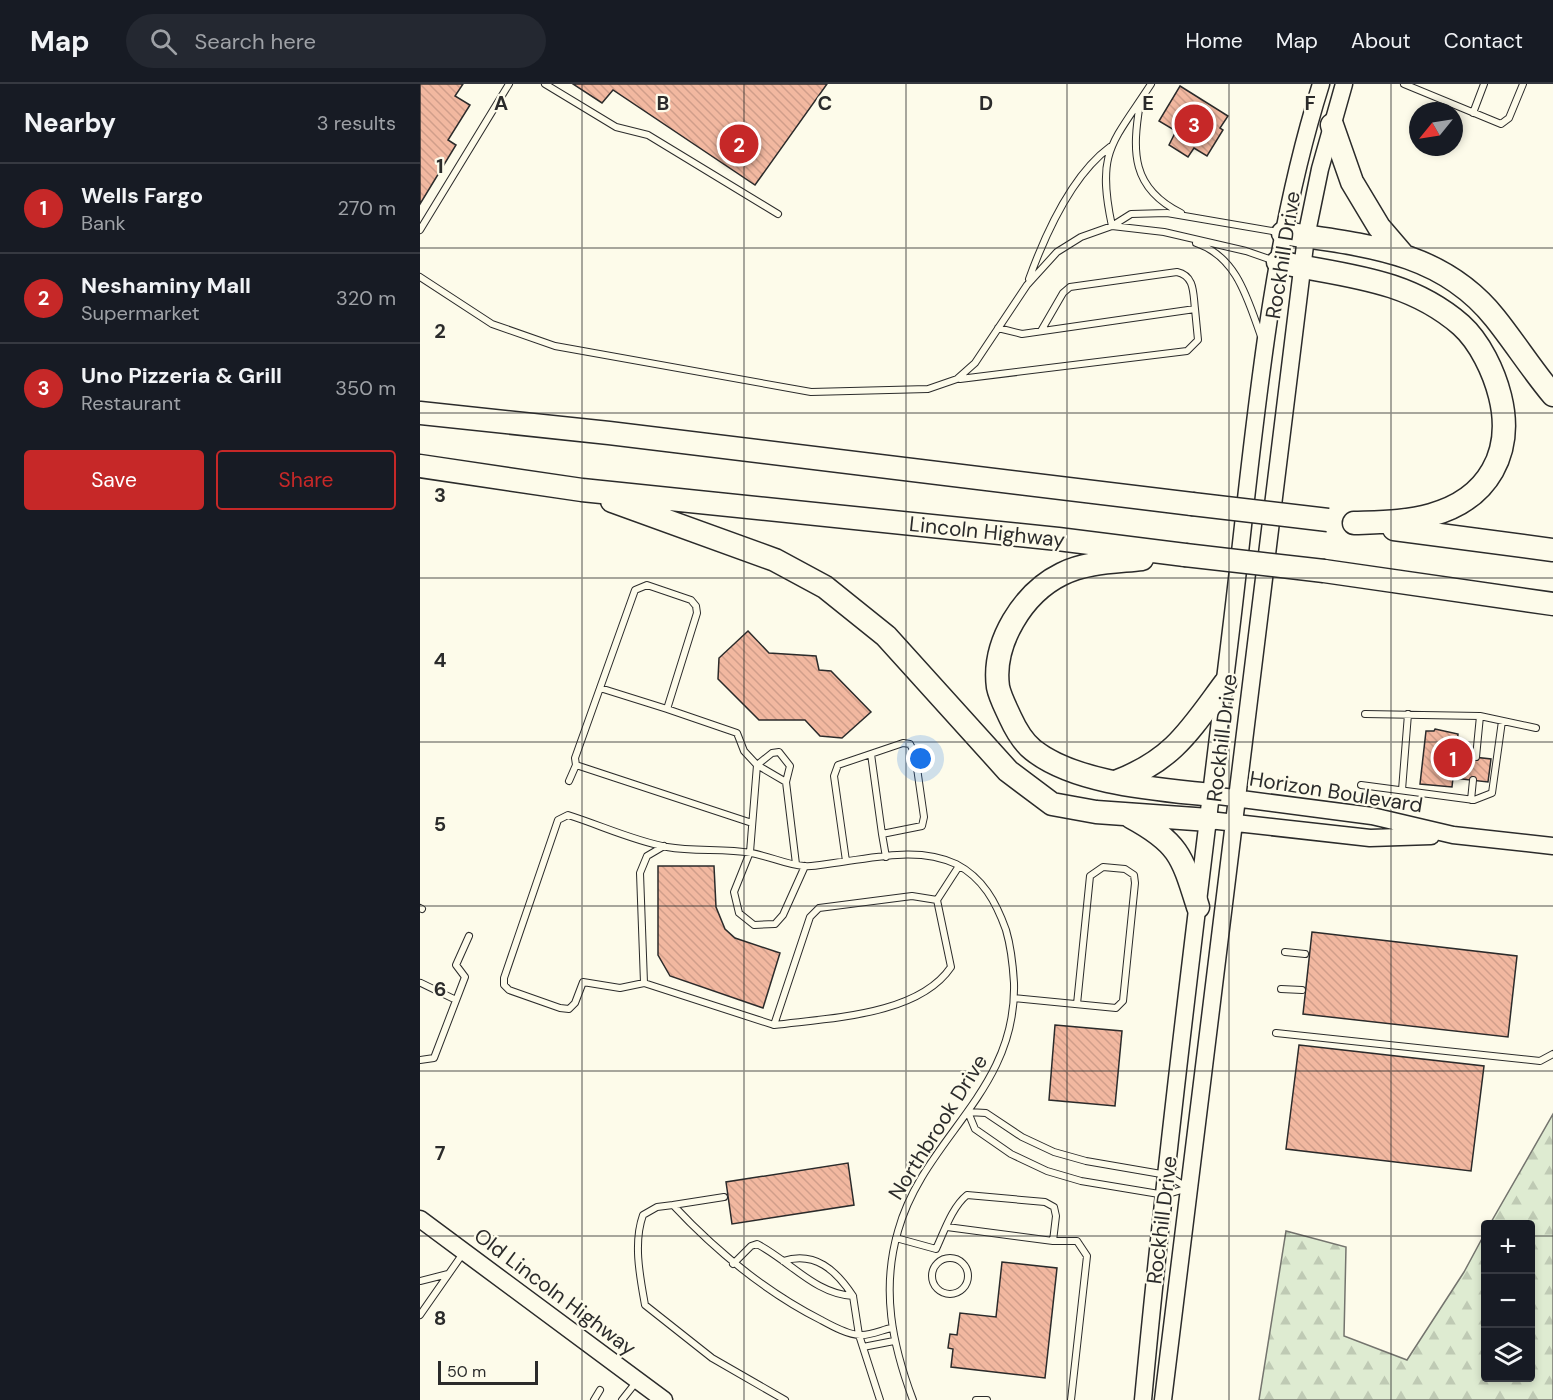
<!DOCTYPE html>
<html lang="en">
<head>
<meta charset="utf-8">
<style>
  :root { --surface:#171b24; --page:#242831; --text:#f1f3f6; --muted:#9ea1a6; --line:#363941; --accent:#c62828 }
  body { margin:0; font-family:"DM Sans",sans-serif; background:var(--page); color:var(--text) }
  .controls { position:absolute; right:18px; bottom:18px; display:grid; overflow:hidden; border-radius:6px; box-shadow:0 3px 9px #0003 }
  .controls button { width:54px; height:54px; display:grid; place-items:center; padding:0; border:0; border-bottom:2px solid var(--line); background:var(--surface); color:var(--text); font:30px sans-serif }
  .compass { position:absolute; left:989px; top:18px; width:54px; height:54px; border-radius:50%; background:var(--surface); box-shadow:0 3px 9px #0003; rotate:240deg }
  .scale { position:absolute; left:18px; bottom:15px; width:100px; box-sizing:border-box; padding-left:6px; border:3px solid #2b2b2b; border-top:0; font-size:16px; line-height:21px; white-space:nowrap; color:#2b2b2b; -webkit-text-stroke:4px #fdfbea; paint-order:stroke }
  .you { position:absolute; left:501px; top:675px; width:21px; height:21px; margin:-15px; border:4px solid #fff; border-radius:50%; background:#1a73e8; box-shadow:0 0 0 9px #1a73e833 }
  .badge { display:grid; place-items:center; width:39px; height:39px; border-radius:50%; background:var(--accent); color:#fff; font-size:20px; font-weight:700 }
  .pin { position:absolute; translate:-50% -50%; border:3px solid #fff; box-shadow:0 2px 6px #0006 }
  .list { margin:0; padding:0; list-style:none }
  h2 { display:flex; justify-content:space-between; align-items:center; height:78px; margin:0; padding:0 24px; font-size:26px }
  h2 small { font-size:20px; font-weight:400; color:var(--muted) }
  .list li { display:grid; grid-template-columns:39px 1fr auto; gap:18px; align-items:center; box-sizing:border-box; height:90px; padding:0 24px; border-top:2px solid var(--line) }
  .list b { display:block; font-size:22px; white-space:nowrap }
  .list p { margin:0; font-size:20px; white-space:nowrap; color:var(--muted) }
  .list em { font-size:20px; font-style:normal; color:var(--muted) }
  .actions { display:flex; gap:12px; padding:18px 24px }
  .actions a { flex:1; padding:14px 0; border:2px solid var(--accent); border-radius:6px; text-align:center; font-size:21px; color:var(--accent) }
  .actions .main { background:var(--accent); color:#fff }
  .icon { flex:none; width:33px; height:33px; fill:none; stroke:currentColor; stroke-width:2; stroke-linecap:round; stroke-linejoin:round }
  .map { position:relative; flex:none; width:1133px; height:1316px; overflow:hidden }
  header { display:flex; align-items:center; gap:36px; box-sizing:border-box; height:84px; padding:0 30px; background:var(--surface); border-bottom:2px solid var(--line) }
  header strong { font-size:28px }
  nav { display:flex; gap:33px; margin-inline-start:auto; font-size:21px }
  .search { width:420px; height:54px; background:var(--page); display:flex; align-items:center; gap:15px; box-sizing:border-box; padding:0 21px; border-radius:33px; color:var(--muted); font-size:22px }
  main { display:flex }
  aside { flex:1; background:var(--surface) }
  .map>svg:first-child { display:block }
  .forest { fill:url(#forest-firs); stroke:#74746e; stroke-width:1.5 }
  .building { fill:url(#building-back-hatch); stroke:#2b2b2b; stroke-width:1.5 }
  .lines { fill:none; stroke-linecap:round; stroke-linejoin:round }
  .lane-casing { stroke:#2b2b2b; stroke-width:8 }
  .secondary-casing { stroke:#2b2b2b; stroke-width:19 }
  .highway-casing { stroke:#2b2b2b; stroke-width:25 }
  .lane { stroke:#fdfbea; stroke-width:6 }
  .secondary { stroke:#fdfbea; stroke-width:16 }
  .highway { stroke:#fdfbea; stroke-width:22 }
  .highway-bridge-casing { stroke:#2b2b2b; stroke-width:25; stroke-linecap:butt }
  .highway-bridge { stroke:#fdfbea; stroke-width:22 }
  .grid { fill:none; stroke:#2b2b2b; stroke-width:1.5; stroke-opacity:0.55 }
  .labels { text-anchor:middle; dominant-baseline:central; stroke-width:4.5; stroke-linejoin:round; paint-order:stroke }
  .street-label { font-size:21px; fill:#2b2b2b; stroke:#fdfbea }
  .grid-label { font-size:20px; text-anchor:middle; font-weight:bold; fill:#2b2b2b; stroke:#fdfbea; stroke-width:4.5; stroke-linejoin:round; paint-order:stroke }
</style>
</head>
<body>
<header>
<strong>Map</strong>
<div class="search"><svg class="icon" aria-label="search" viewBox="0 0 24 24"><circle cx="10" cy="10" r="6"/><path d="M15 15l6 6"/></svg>Search here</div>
<nav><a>Home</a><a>Map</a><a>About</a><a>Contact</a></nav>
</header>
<main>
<aside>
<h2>Nearby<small>3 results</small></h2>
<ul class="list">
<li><span class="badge">1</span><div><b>Wells Fargo</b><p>Bank</p></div><em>270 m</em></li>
<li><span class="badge">2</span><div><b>Neshaminy Mall</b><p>Supermarket</p></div><em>320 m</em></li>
<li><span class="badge">3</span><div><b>Uno Pizzeria &amp; Grill</b><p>Restaurant</p></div><em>350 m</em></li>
</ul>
<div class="actions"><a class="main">Save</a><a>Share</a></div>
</aside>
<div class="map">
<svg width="1133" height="1316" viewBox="0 0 1133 1316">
  <defs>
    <pattern id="forest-firs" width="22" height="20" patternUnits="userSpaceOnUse" patternTransform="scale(1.5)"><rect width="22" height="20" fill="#deebd1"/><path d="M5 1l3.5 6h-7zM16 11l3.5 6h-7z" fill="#bfcab4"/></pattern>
    <pattern id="building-back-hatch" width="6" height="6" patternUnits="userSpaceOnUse" patternTransform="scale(1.5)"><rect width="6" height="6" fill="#f2b8a0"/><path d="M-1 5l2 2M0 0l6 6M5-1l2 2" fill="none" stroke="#d09e8a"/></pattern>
  </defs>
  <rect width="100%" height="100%" fill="#fdfbea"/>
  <path class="forest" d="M1133,1030V1316H839L866,1147L926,1163L924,1252L987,1276L1044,1188L1065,1149L1066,1294H1110V1140H1070Z"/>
  <path class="building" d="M0,0H43L35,12L50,21L28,56L36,61L0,120Z
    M153,0H407L335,101L193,6L182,19Z
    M760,2L808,32L800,44L803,46L787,72L774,64L768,73L749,61L756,47L739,37Z
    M328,547L349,569L396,572L399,586L411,587L451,628L422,654L400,652L385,636H339L298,595L299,574Z
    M1015,645L1038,650L1036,671L1071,675L1068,698L1033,694L1032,703L1000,700L1006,647H1014Z
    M238,782H294L296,823L305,845L315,854L360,869L343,924L250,892L238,871Z
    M892,848L1097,872L1088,953L883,930Z
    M635,941L702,947L695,1022L629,1016Z
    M879,961L1064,982L1051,1087L866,1065Z
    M428,1079L434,1121L312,1140L306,1098Z
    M582,1178L637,1184L625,1294L531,1283L533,1265L528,1264L530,1250L537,1251L540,1229L576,1233Z"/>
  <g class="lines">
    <defs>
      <path id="lane" d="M125,0L196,43L228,51L358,130
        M984,0L1081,40L1089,34L1103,0
        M720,19C712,68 711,104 761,129
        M1053,29L1064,0
        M692,142L744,148L826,167L855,177
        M692,142C676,67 692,60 731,0
        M0,146L89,0
        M776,159C818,173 828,217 842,255
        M0,193L72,240L135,262L391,308L508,305L537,295L555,279L607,201L637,168L661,153L692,142L711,130L747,129L858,148
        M609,195C625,151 652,91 690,63
        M621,247L643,209L650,203L757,188C775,192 773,209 775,225
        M540,295L767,267L778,256L775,225L602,250L578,244
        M180,604L247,625
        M945,630L1060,632L1116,644
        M451,670L462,750
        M1056,673L1060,632
        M149,697L156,681
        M366,698L337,681L352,669L359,668L370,682L366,698L376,780
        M941,701L1054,716L1072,709L1082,637
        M982,706L988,630
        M1051,716L1053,696
        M332,739L156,681L155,674L215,506L227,501L271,516L276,522L277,529L247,625L317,649L324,667L337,681L330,768L314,808L319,829L334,841L355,840L363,831L385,782
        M426,777L414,692L418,681L483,659L490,660L495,670L504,733L502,742L462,750L466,773
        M0,824L2,825
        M865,868L885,870
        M1,899L36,916
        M224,899L220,789L227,772L244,762
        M861,905L882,906
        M594,914L696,924L703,917L715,799L714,791L705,785L683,783L670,792L657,920
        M354,941C408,934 498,932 531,883L517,816
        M856,949L1120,977L1133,970
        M0,976L14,974L45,893L36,881L49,852
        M548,1028L566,1029L602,1053L634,1068L666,1077L747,1091L768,1104L745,1111L661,1097L627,1087L591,1070L555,1045Z
        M253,1121L304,1113
        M476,1154L516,1165C524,1148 532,1123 547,1111L625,1118L634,1123L636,1132L633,1157L527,1143
        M633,1157H657L667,1172L651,1316
        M512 1192a18 18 0 1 1 36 0a18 18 0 1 1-36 0Z
        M363,1177C395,1167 416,1186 433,1212
        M313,1180L331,1162L337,1160C370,1177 395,1210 433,1212L439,1251L460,1316
        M0,1197L28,1190
        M0,1231L44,1168
        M443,1263L474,1257
        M174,1316L180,1306
        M202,1316L217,1297
        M365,1316L292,1274L225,1221C220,1193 213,1159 223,1131L237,1123L253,1121C297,1168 344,1207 401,1236C412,1242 428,1251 440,1251C449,1252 462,1246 471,1244
        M493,1316C472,1260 461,1206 478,1147C504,1053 597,1008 594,899C593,882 591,863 586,846C576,818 563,794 536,780C498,762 454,774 414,779C405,780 394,783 384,782C367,781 349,772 331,769C304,764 275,768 247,763C214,757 180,741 148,731L138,736L84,894V901L89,906L140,924L149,925L155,919L163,898L200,904L224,899L354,941L390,833L399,824L492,812L517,816L539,782
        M556,1316H567"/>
      <path id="secondary" d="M791,711L952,732L1033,751L1133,762
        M789,736L950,754L1011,752
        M0,1135L244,1316
        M723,1316C747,1059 780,803 811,546C833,366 846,174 901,0
        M743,1316L886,153L900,85L924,0"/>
      <path id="highway" d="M912,41L932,98L959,143L983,171
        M863,149C943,161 1021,166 1075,234C1095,259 1112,286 1133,311
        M858,178C924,192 987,194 1041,241C1060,258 1074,288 1080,312C1094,368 1069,415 1011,431C987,438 960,438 934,439
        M0,329L189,349L772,420
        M0,382L162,406L638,455L765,471
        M192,417L355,476L405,503L466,552L588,687L632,720L676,728L789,736
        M974,445L1133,466
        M722,475C695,478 666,478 642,490C603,509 572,559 578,603C580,613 586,624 590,633C595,644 603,658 613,666C656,700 737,705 791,711
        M904,487L1133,520
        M698,697C754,675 770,646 805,599
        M711,733C759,759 762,772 778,823"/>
    </defs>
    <use href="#lane" class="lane-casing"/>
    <use href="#secondary" class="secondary-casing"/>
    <use href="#highway" class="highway-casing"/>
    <use href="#lane" class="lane"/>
    <use href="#secondary" class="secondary"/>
    <use href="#highway" class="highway"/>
    <defs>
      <path id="highway-bridge" d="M772,420L908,436
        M765,471L904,487"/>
    </defs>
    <use href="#highway-bridge" class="highway-bridge-casing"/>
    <use href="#highway-bridge" class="highway-bridge"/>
  </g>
  <path class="grid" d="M162,0V1316M324,0V1316M486,0V1316M647,0V1316M809,0V1316M971,0V1316M0,164H1133M0,329H1133M0,494H1133M0,658H1133M0,822H1133M0,987H1133M0,1152H1066M1110,1152H1133"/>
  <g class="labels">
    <g class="street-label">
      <text transform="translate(863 171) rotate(-81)">Rockhill Drive</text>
      <text transform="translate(567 448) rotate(6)">Lincoln Highway</text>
      <text transform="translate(802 654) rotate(-83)">Rockhill Drive</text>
      <text transform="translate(916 708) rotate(9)">Horizon Boulevard</text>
      <text transform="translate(518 1043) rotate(-58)">Northbrook Drive</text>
      <text transform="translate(742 1136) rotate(-83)">Rockhill Drive</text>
      <text transform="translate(135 1208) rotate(37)">Old Lincoln Highway</text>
    </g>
  </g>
  <g class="grid-label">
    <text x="81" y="26">A</text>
    <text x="243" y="26">B</text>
    <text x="405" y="26">C</text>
    <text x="566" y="26">D</text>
    <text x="728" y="26">E</text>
    <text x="890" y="26">F</text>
    <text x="20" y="89">1</text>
    <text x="20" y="254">2</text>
    <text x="20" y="418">3</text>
    <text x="20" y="583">4</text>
    <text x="20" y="747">5</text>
    <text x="20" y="912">6</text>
    <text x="20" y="1076">7</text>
    <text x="20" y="1241">8</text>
  </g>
</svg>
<div class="controls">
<button>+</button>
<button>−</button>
<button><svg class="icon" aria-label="layers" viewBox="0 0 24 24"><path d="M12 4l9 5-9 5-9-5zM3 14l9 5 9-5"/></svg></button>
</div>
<svg class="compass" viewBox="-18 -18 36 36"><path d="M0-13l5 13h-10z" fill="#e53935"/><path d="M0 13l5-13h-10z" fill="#9ea1a6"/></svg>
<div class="scale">50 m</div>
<div class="you"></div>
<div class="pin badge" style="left:1033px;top:674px">1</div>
<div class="pin badge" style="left:319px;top:60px">2</div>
<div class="pin badge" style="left:774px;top:40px">3</div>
</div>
</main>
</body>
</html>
